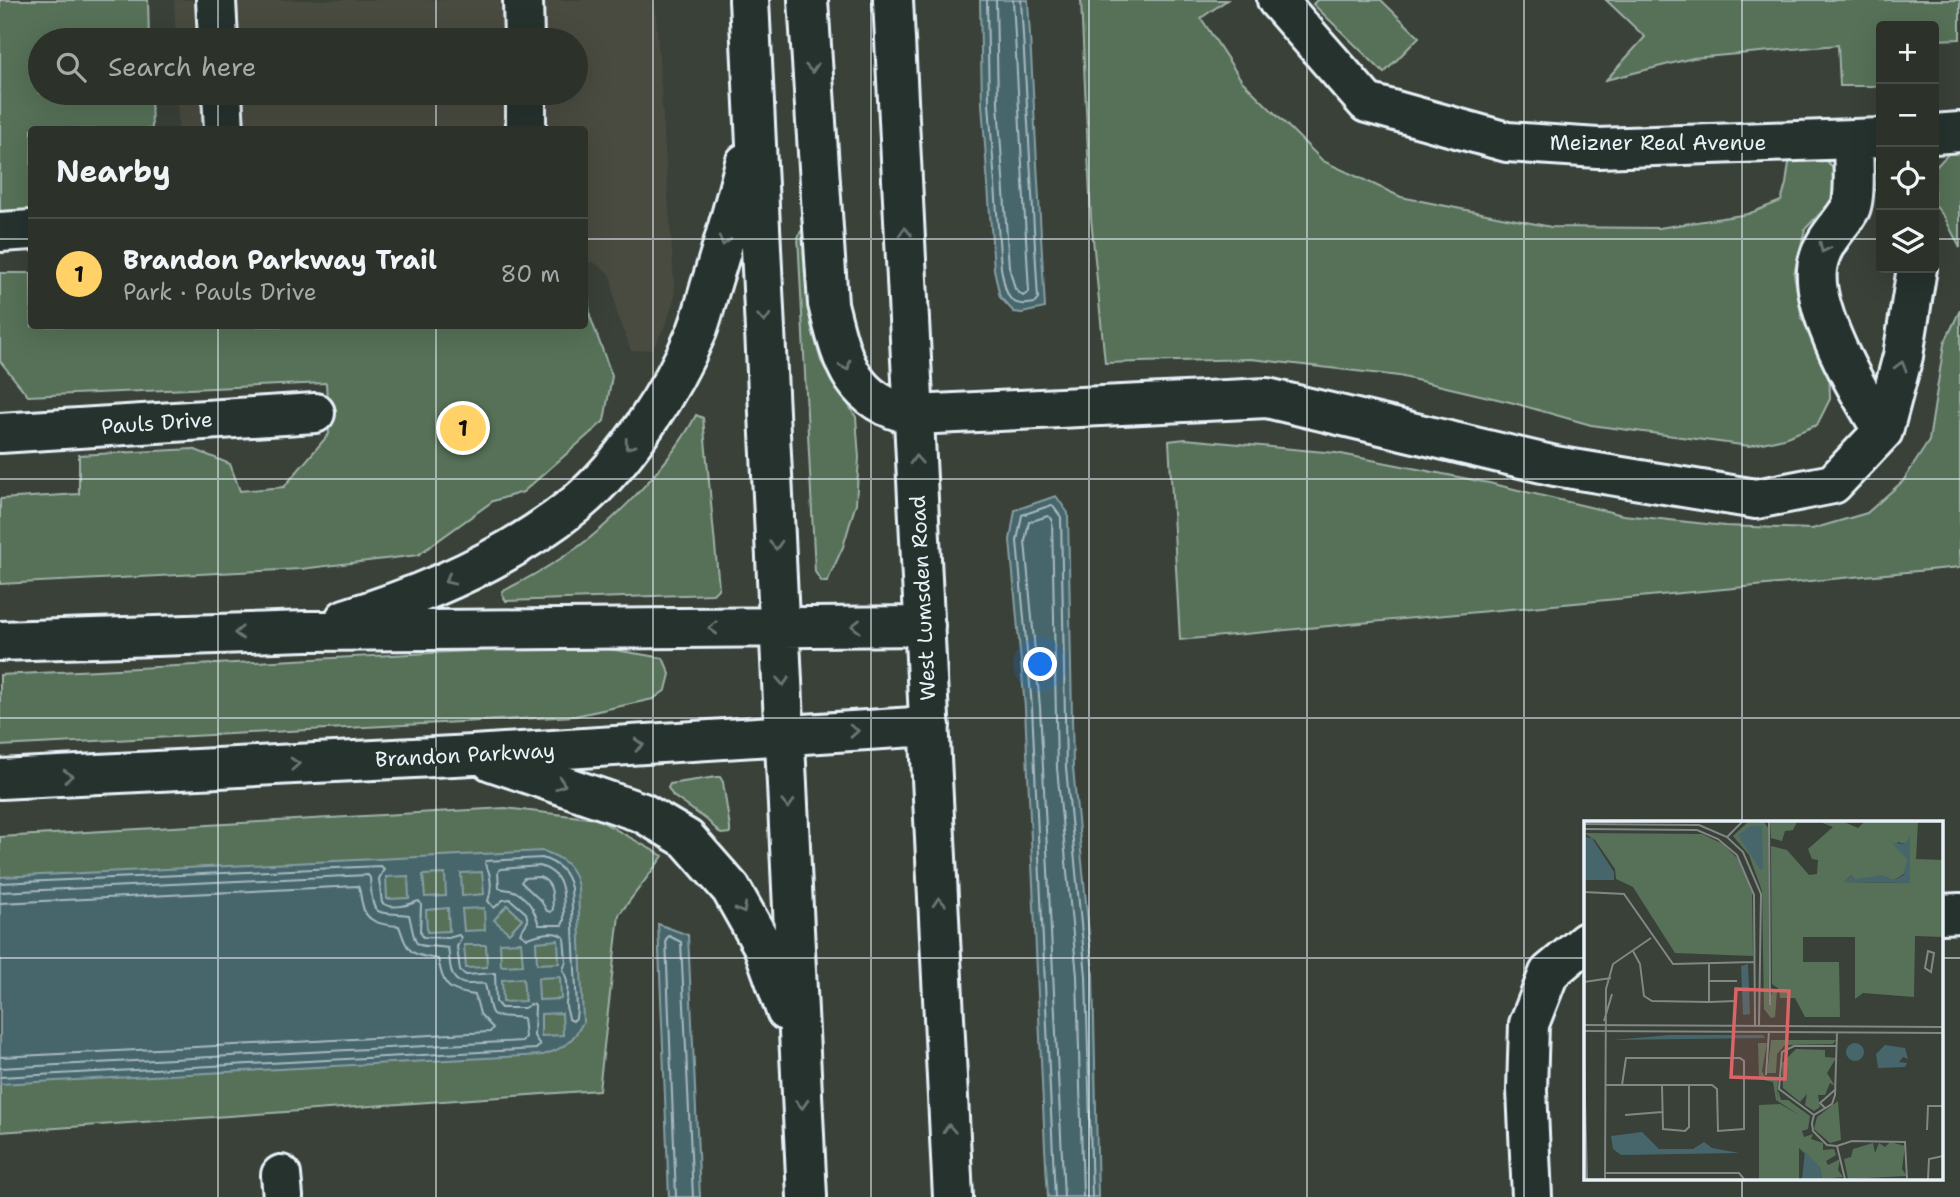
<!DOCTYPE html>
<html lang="en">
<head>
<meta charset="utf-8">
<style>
  :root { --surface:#2c312a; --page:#343932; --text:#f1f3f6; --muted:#a6a9a8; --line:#484c47; --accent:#ffd166 }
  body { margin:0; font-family:"Shantell Sans",sans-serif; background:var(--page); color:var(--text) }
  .controls { position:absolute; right:21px; top:21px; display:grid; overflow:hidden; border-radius:7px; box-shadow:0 7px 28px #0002 }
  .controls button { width:63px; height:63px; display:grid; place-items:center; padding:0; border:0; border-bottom:2px solid var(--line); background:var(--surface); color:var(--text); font:35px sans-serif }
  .you { position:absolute; left:1041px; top:665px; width:24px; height:24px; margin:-18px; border:5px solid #fff; border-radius:50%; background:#1a73e8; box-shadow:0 0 0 10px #1a73e833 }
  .badge { display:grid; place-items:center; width:46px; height:46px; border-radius:50%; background:var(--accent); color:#111; font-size:23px; font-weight:700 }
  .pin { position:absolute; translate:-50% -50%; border:4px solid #fff; box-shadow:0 2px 7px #0006 }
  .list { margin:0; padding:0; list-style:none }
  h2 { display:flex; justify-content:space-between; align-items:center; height:91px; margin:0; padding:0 28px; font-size:30px }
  h2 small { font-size:23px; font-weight:400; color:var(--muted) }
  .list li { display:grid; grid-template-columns:46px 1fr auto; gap:21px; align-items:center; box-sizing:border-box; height:112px; padding:0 28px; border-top:2px solid var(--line) }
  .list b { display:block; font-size:26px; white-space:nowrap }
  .list p { margin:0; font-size:23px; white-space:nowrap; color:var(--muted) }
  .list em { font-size:23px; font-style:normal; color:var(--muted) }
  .icon { flex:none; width:38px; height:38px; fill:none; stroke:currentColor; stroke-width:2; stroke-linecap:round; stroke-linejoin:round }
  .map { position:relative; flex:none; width:1960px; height:1197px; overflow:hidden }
  .search { position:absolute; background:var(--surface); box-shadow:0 7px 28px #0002; left:28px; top:28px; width:560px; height:77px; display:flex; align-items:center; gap:18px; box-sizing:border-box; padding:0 24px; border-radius:38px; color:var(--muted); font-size:26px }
  .panel { position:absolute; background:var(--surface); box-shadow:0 7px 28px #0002; left:28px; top:126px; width:560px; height:203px; border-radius:7px }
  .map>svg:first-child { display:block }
  .built { fill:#484b40 }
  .green { fill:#567158; stroke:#9fb1a8; stroke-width:2 }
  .water { fill:#46666c; stroke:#879ea4; stroke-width:2; fill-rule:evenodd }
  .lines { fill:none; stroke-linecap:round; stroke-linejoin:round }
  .shore { stroke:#a7b9c0; stroke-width:2 }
  .minor-casing { stroke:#e8f1f8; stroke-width:44 }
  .major-casing { stroke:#e8f1f8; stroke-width:44 }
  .minor { stroke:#26332d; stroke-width:38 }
  .major { stroke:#26332d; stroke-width:38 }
  .oneway { stroke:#6a7674 }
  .grid { fill:none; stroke:#e8f1f8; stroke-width:2; stroke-opacity:0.55 }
  .labels { text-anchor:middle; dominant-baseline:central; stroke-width:6; stroke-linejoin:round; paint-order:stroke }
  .street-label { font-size:21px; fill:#e8f1f8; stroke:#26332d }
  .inset-road { fill:none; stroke:#808785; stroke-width:2 }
  .view { fill:#db6466; fill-opacity:0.15; stroke:#db6466; stroke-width:3.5 }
  .inset-edge { fill:none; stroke:#e8f1f8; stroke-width:3.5 }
</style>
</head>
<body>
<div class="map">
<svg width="1960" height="1197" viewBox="0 0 1960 1197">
  <rect width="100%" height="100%" fill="#3a4138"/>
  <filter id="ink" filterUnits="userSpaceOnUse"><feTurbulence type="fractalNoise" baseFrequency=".0143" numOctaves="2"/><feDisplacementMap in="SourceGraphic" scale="14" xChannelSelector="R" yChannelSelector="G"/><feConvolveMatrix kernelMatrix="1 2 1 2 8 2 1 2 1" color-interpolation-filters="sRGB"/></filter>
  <g filter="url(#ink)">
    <path class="built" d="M174,0H655L675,296L667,321L653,349L631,351L616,310L611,275L593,262H585L584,130L178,129L177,93H576V40H176Z"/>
    <path class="green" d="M0,0H148L149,40H40V93H151L152,129L32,130L31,218L0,221Z
      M1081,0H1227L1201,18L1242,81L1323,161L1401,197L1551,227L1659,228L1748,214L1781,201L1786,184L1789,163L1802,155L1826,160L1838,174L1833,200L1805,229L1794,274L1802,319L1829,361L1830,399L1817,425L1784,438L1749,446L1591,425L1510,402L1399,376L1251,359L1105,363L1091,218Z
      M1317,0H1381L1419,37L1384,73L1313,4Z
      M1606,0H1960V39L1934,40V26H1881V86H1840L1838,45L1693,58L1606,80L1645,37Z
      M1960,151V248L1945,218L1934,204V169L1950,152Z
      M803,229L811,325L821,361L856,417L859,458L856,503L843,547L827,582H822L815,572L798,235Z
      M0,273H31L32,326H584L585,285H587L590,316L612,376L604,421L523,492L493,501L418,555L301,569L0,584V499L79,494V455L193,449L230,464L240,491L284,487L329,434L326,383L28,396L0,361Z
      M1960,310V567L1180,640L1169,441L1185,439L1336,453L1489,483L1623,515L1725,526L1812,529L1867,513L1903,481L1929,441L1944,344Z
      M696,415L703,418L719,588L713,594L506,601L502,594L503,591C529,578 554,564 578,547C618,518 674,459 696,415Z
      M585,645L663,658L670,674L666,690L653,699L575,716L0,746V675Z
      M716,777H720L723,782L730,828V833L721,834L707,820L673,796L668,788L670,784Z
      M505,808L597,819L663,856L619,915L599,1090L0,1132V837Z"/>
    <path class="water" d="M980,0H1028L1045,308L1022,313L1014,312L1000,297L994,269L982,104Z
      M1056,496L1068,513L1073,768L1093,975L1098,1197H1048L1045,1148L1025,708L1010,540L1015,510Z
      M543,851C563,858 574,865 578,887L583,1022C573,1042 563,1049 543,1055L0,1084V877ZM482,872L484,894L462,896L461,873ZM445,874L446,896L425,897L423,875ZM408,876L409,898L387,899L386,877ZM507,905L522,919L509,933L494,920ZM448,908L449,931L427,932L426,910ZM484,908L485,930L464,931L462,909ZM558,940L559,963L537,964L536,942ZM521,942L523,965L501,966L500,943ZM464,945H486L487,967L466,968ZM560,977L561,999L539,1000L538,978ZM523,978L525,1001L503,1002L502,980ZM562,1013L563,1035L541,1036V1014Z
      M658,924L688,935L700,1197H669Z"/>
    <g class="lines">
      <path class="shore" d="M987,0L989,103L1001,268C1006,292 1006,309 1035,303L1038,299L1021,0
        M996,0L998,103L1009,267L1015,289L1023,296L1029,292L1013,0
        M542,858C558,863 567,871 571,888L577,1009L576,1018L573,1021L569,1019C569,1014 565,1008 566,1003C568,992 569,980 563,970L566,961L564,937C553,929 537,935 527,938L520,933L528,921L526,913L510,899L503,900L494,908L488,901C492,891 492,874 485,864L486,861Z
        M540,866C568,875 563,897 564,921L562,925H539C535,912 530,900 516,892C511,889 504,890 499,888L498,872L500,869Z
        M539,877C554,882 552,895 553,909L551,912L547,911L541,901L521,882L524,878Z
        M0,883L381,866L384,869L379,879L382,903C393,910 408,905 419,901L421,904L420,931L423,937L448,938L459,935L461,938L457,947L460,971L466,975L495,973L496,1002L501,1008H524L531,1004L535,1005L534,1036L540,1045L536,1049L0,1077
        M0,892L368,875L370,878C373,920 374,911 409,915C418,953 410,943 448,948C451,962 447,983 468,984C474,984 479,983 485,984C494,1022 484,1014 523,1018L525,1037L522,1041L0,1068
        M0,903L358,886C361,892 360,896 362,903C365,923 382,925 399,926C408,952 409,955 438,959C444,986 446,991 475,995L480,1014L493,1028L490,1032L0,1057
        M676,1197L666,939L669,936L681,942L693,1197
        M1055,1197L1032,707L1017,541L1022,515L1052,505L1061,517L1066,768L1086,976L1092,1197
        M1064,1197L1040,707L1025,541L1029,522L1048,516L1052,519L1057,768L1077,976L1083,1197"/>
      <defs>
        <path id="minor" d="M216,0L218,40
          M523,0L524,40
          M1277,0L1367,103L1507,142L1598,148L1881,138
          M222,93L224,130
          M526,130V93
          M1934,134L1960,132
          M1853,140C1853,153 1856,200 1850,209C1840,226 1825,238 1819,259C1805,303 1859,393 1883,431
          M0,232L32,230
          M914,415L1267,398L1555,466L1756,499L1833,484L1883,431L1903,356L1917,268
          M0,433L315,413
          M1941,914L1960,913
          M281,1175L283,1197
          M1532,1197L1527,1090L1529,1024L1549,973L1586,942"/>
        <path id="major" d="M749,0L807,1197
          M808,0L828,304C842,360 850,402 914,415
          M893,0L953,1197
          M345,619C427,594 508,559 576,504C625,463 672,390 697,331C703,315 707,297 712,281C724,242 735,203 745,163
          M0,641L307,631L925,626
          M491,761L643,813L687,839L731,889L763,946L786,1011
          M0,779L473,755L930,726"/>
      </defs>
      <use href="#minor" class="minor-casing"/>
      <use href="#major" class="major-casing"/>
      <use href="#minor" class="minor"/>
      <use href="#major" class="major"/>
    </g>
    <defs><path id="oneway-chevron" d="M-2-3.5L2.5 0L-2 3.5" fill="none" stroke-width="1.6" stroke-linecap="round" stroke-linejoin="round" transform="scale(1.75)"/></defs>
    <g class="oneway">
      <use href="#oneway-chevron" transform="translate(812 68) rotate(86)"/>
      <use href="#oneway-chevron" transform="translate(905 232) rotate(-93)"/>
      <use href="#oneway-chevron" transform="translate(724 241) rotate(107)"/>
      <use href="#oneway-chevron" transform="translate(1824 248) rotate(116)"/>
      <use href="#oneway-chevron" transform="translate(764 318) rotate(87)"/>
      <use href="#oneway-chevron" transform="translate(846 366) rotate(64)"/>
      <use href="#oneway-chevron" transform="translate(1901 366) rotate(-75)"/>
      <use href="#oneway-chevron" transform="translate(629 445) rotate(127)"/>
      <use href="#oneway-chevron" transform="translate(916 460) rotate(-93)"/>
      <use href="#oneway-chevron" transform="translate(776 545) rotate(87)"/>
      <use href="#oneway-chevron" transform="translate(449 580) rotate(155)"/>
      <use href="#oneway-chevron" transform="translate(856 626) rotate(180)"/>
      <use href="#oneway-chevron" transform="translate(713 628) rotate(178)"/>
      <use href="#oneway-chevron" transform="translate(239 633) rotate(178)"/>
      <use href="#oneway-chevron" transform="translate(783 681) rotate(87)"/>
      <use href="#oneway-chevron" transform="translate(854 731) rotate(-4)"/>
      <use href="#oneway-chevron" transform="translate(639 745) rotate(-3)"/>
      <use href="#oneway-chevron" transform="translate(295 764) rotate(-3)"/>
      <use href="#oneway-chevron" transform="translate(68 776) rotate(-3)"/>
      <use href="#oneway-chevron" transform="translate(561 784) rotate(18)"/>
      <use href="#oneway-chevron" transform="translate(788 804) rotate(88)"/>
      <use href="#oneway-chevron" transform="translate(939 902) rotate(-93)"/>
      <use href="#oneway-chevron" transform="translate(742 909) rotate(61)"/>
      <use href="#oneway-chevron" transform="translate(802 1104) rotate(87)"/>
      <use href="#oneway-chevron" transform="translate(949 1129) rotate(-93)"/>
    </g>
  </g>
  <path class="grid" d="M218,0V40M436,0V40M653,0V1197M871,0V1197M1089,0V1197M1307,0V1197M1524,0V1197M1742,0V822M218,93V130M436,93V130M0,239H32M584,239H1881M1934,239H1960M218,326V1197M436,326V1197M0,479H1960M0,718H1960M0,958H1586M1941,958H1960M1742,1178V1197"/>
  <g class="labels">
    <g class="street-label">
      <text x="1658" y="143">Meizner Real Avenue</text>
      <text transform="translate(157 423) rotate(-4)">Pauls Drive</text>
      <text transform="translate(923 598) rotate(-93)">West Lumsden Road</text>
      <text transform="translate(465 755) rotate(-3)">Brandon Parkway</text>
    </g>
  </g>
  <g transform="translate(1584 821)">
    <rect width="359" height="359" fill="#3a4138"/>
    <path d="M180,1L184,7L185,184L188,171L193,170L191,196L187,197L180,188L178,70L165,34L149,15L163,2ZM186,1H213L209,9L201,10L198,20L187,17ZM236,1H260L274,7L280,1H334L332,38L359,39V116L331,115L330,176L279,172L271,178V116H219V141H255L256,196H221L211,177H196L195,168L188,163L187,25L203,29L225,54L233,53L234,39L228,38L224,28L249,6ZM325,17V62L260,61L267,54L271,58L310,59L320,53L324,38L313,21L322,23ZM0,12L118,13L139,23L156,40L168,70L169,135L91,132L49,66L32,58L31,48L11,19ZM187,219H252L249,223L201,224L193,233L192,252H183ZM174,222H183L178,250L181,256L194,257L193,279L194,269L197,279H204L226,295L224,308L218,310L220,316L229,313L227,318L239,322V329L250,328L252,334L242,340L244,344L256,338L254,349L259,356L238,358L236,347L215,327V358H175V284L196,283L215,294L192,279L189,261L175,258ZM212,228L241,229V236L252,237L243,252L251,265L246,262L241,274H234L236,286L230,290L221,284L223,273L216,281L199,267L198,242ZM254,280L257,319L246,322L230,308L233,296ZM306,321L321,325L318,348L323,355L264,358L260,338L267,336L269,328L289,322L291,332L295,322L301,326Z" fill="#567158" fill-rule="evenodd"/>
    <path d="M178,5L179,46L177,50L154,14L167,5ZM326,14V62L260,61L267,54L271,58L298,54L310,59L320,54L323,38L308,22L322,23ZM0,16L8,17L30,51V59H0ZM164,143L166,193L159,194L157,145ZM85,214H179L181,217L29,219ZM262 231a9 9 0 1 1 18 0a9 9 0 1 1-18 0ZM301,224L321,227L324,238L319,236L315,241L323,242L321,246L294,247L292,233ZM58,311L75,328H109L120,321L128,327L155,332L37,334L29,328L27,315ZM221,330L236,347L238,358H218Z" fill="#46666c"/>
    <path class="inset-road" d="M185,1L186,184M0,3L115,4L143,16L159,31L177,73L175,206M0,8L113,9L134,18L153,34L170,74L171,205M143,16L158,1M0,71L40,73L89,143L171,141M49,130L56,143L60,175L68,180L125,181V143M344,130L350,132L347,151L341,147ZM125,160H153M0,161L27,157M125,181L152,180M20,200L28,173M0,204L359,206M0,210L359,212M0,236L3,358M182,254L185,210M21,264H128L133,268L134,310L160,308V240L156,237H42L38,264M78,264L79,308L101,310L105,306V264M241,287L236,282L252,268M41,294L78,291M230,294L195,268L198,231L210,225H253M343,309L344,285H359M253,325L243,324L229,310L228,302L230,294L248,283L251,274L253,211M21,352H155L160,358M21,358L22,168L29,143L67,117M261,358L253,325L268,320L321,321L323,358M344,358L345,338L359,335"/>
    <path class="view" d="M152,168L205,170L201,258L147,256Z"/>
    <rect width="359" height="359" class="inset-edge"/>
  </g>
</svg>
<div class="controls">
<button>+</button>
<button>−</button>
<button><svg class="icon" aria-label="locate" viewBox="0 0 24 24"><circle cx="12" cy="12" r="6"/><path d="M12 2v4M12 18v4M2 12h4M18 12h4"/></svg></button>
<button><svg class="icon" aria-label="layers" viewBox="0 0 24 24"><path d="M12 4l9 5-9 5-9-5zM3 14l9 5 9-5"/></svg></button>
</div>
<div class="you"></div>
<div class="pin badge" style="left:463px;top:428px">1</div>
<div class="search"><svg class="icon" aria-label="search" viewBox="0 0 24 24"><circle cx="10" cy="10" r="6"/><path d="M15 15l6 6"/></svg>Search here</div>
<section class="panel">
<h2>Nearby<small></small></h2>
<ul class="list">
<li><span class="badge">1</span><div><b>Brandon Parkway Trail</b><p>Park · Pauls Drive</p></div><em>80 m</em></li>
</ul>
</section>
</div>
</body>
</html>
